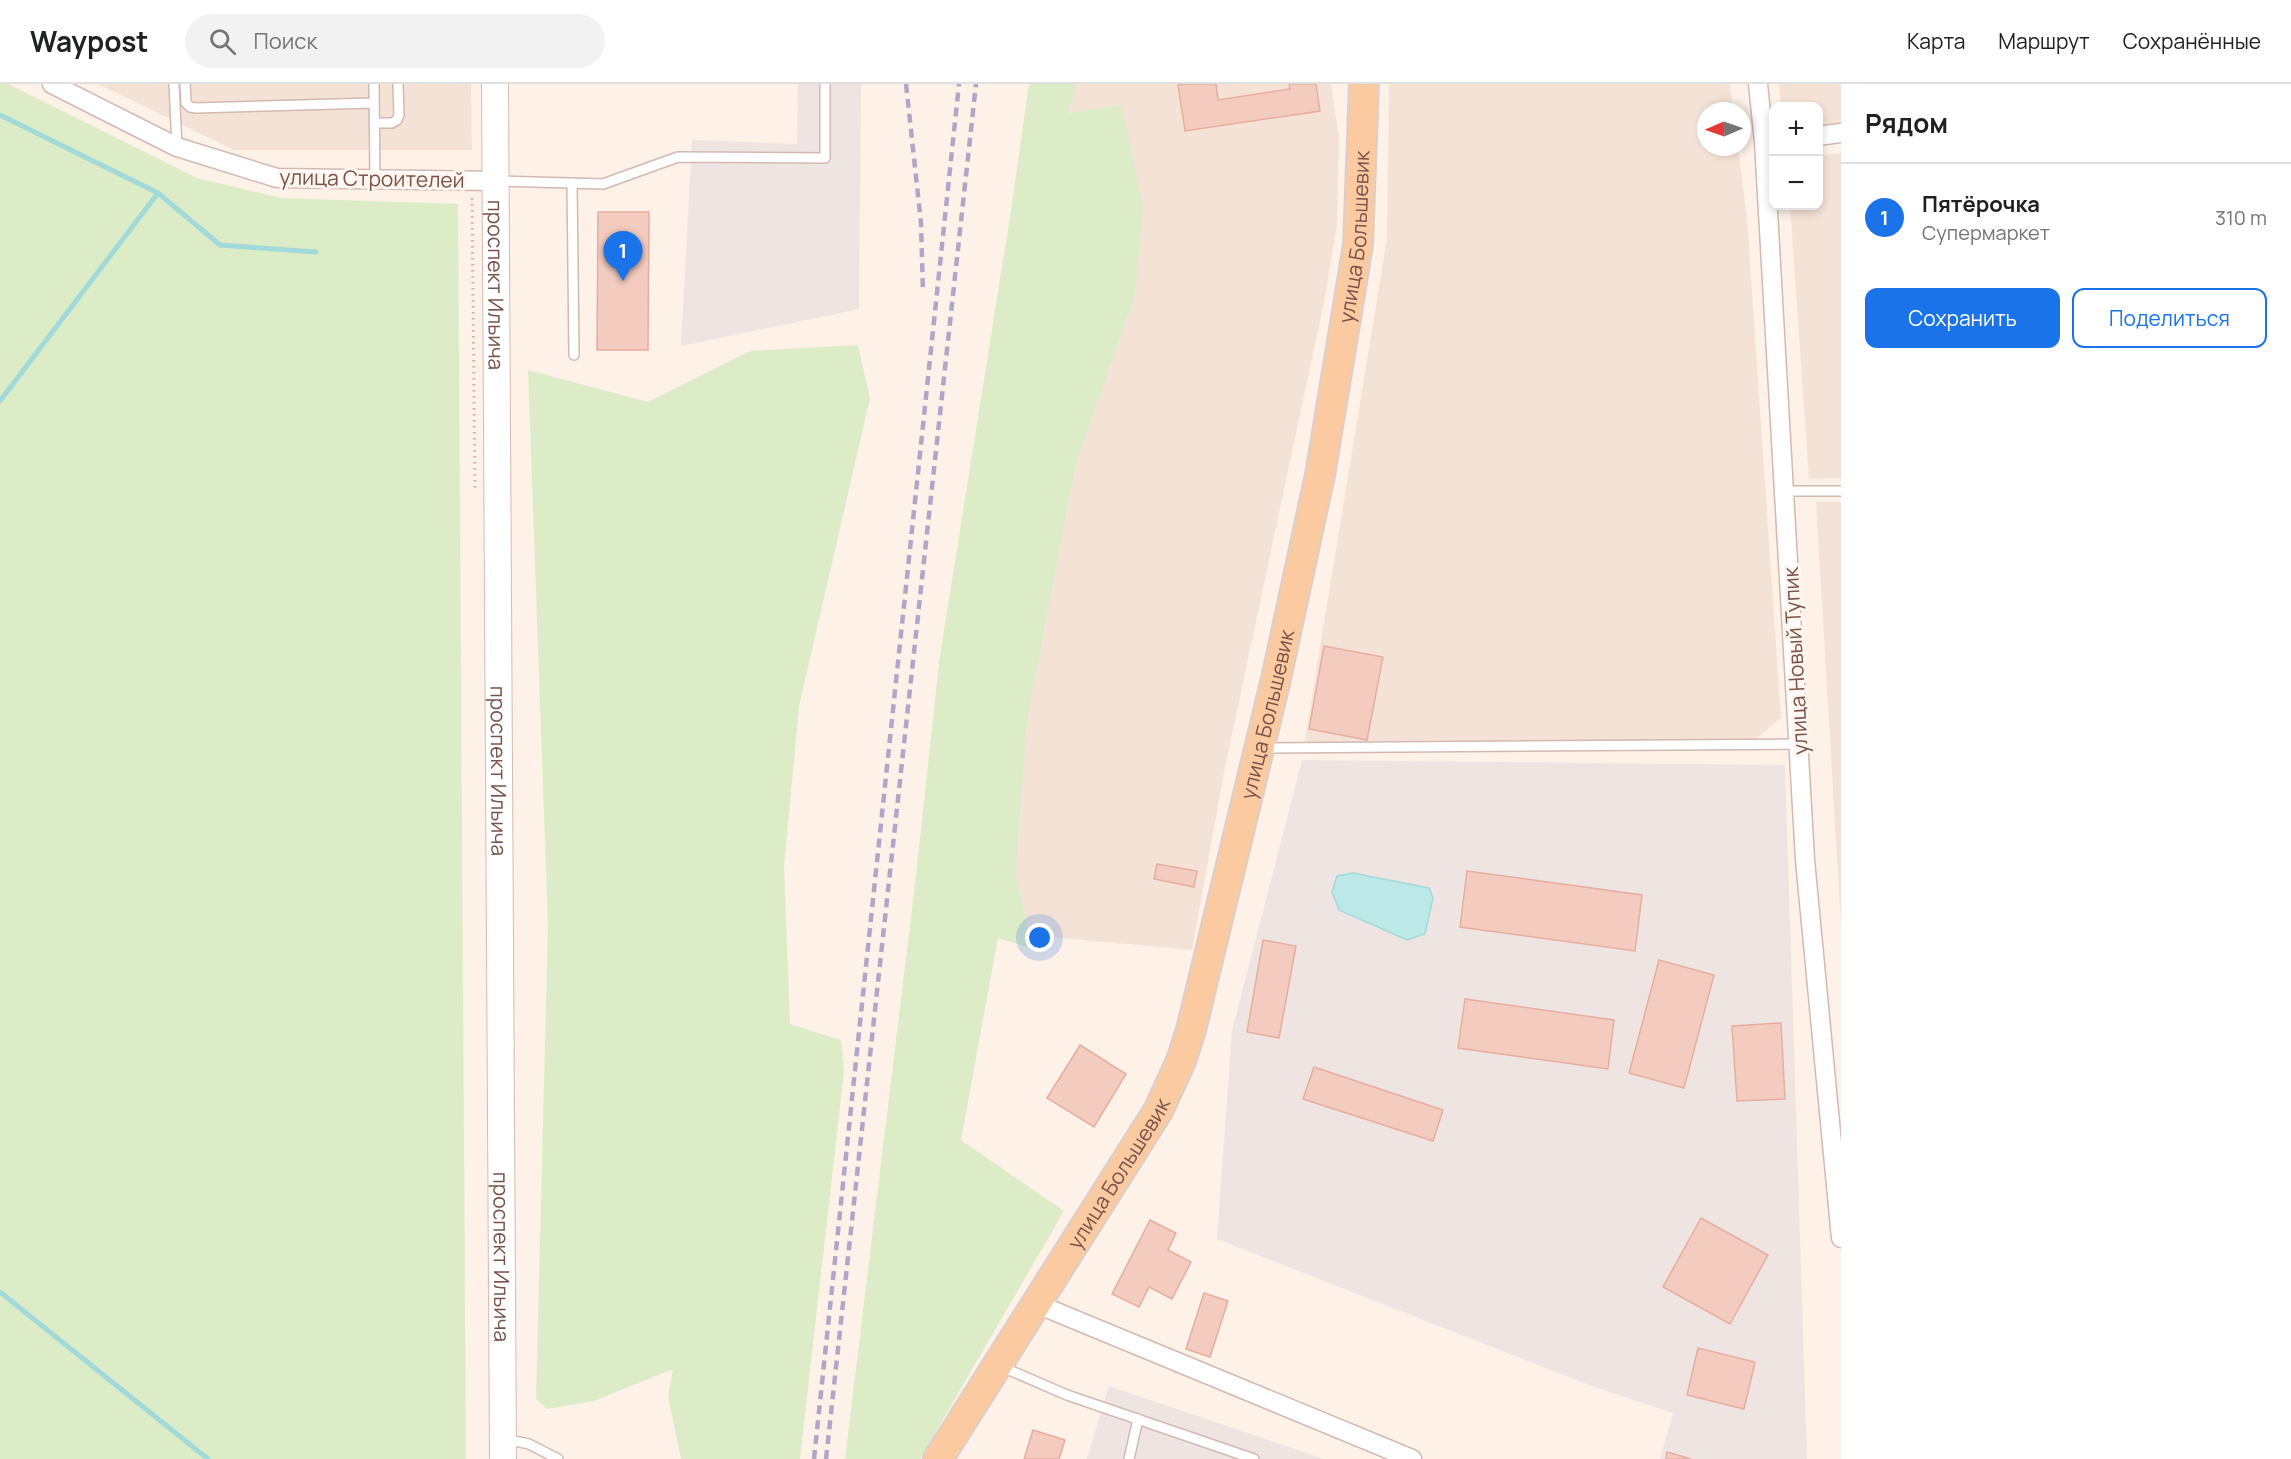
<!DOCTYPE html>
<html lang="ru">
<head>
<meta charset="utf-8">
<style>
  :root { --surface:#fff; --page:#f2f2f2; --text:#202124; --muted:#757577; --line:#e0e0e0; --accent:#1a73e8 }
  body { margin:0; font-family:Manrope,sans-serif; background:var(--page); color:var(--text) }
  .controls { position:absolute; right:18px; top:18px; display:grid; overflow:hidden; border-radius:12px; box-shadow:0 3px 9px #0003 }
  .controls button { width:54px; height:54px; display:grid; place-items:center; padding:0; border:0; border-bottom:2px solid var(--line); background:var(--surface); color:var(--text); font:30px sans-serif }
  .compass { position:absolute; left:1697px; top:18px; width:54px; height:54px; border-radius:50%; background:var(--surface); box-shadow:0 3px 9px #0003; rotate:268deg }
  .you { position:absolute; left:1040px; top:854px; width:21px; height:21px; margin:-15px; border:4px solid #fff; border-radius:50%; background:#1a73e8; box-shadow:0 0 0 9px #1a73e833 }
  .badge { display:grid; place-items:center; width:39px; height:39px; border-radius:50%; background:var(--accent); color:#fff; font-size:20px; font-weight:700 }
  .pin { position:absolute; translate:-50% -50px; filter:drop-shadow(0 2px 3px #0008) }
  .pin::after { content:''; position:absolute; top:32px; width:21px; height:18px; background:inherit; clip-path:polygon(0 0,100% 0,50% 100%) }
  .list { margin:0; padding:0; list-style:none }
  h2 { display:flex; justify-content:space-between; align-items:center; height:78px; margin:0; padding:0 24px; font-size:26px }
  h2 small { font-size:20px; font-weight:400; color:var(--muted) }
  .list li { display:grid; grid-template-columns:39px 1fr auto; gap:18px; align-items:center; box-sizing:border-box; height:108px; padding:0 24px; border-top:2px solid var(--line) }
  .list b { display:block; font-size:22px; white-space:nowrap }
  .list p { margin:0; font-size:20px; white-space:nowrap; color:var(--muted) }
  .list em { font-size:20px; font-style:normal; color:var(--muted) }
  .actions { display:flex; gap:12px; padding:18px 24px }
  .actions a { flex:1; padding:14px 0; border:2px solid var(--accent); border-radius:12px; text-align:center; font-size:21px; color:var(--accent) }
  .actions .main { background:var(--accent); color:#fff }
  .icon { flex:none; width:33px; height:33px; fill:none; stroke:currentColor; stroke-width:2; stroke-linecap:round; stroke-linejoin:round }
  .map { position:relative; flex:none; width:1841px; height:1375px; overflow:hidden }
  header { display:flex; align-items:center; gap:36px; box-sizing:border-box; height:84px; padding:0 30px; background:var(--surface); border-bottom:2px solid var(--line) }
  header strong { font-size:28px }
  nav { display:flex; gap:33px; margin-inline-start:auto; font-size:21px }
  .search { width:420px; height:54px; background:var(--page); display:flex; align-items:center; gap:15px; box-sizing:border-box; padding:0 21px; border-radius:33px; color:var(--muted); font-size:22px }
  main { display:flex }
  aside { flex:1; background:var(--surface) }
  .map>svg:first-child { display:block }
  .residential { fill:#f5e2d6 }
  .industrial { fill:#eee5e2 }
  .green { fill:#dcecc6 }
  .water { fill:#bce8e7; stroke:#a1dad9; stroke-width:1.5 }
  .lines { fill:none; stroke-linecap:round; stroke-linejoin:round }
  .stream { stroke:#a1dad9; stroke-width:5 }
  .building { fill:#f3cbbf; stroke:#e7ae9f; stroke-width:1.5 }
  .lane-casing { stroke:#d3b9b0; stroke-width:12 }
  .street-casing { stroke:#d3b9b0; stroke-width:21 }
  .secondary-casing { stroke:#d8bab0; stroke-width:28 }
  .primary-casing { stroke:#d9cfcd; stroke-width:32 }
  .path { stroke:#d9ada2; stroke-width:3; stroke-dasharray:1.5 4.5; stroke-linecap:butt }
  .lane { stroke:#fff; stroke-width:9 }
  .street { stroke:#fff; stroke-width:18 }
  .secondary { stroke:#fff; stroke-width:26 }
  .primary { stroke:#fccaa0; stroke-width:28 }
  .rail { stroke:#b2a5c8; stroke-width:4.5; stroke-dasharray:9 6; stroke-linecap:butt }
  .labels { text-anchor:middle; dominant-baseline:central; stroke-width:6; stroke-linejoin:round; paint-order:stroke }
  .street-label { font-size:21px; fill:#79534b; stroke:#fff6ef }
</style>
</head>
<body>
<header>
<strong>Waypost</strong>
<div class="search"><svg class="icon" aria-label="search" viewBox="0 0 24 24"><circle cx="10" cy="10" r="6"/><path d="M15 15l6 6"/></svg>Поиск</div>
<nav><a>Карта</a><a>Маршрут</a><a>Сохранённые</a></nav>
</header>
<main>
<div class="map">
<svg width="1841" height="1375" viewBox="0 0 1841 1375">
  <rect width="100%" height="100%" fill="#fdf1e8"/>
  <path class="residential" d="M98,0H471L472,66H234Z
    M1077,0H1331L1339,54L1337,141L1325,213L1224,688L1192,866L1029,851L1016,788L1027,639L1076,380L1135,212L1122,21L1068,29Z
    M1389,0H1730L1733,27H1706V63H1738L1747,135L1781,634L1755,656L1304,661L1387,154Z
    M1779,0H1841V41L1819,44L1818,22H1781Z
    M1841,69V394L1809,395L1790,122H1818L1819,72Z
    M1816,418H1841V842Z"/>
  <path class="industrial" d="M798,0H861L859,225L681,262L692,56L797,60Z
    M1302,676L1785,681L1807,1375H1660L1673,1329L1597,1304L1217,1155L1232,947Z
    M1109,1302L1324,1375H1087Z"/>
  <path class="green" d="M0,0H8L197,94L281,114L458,120L466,1375H0Z
    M1029,0H1077L1068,29L1122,21L1143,123L1135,212L1076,380L1027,639L1016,788L1029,851L1027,863L998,854L961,1056L1064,1127L920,1375H845L916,792L939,578L1012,120Z
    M858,261L870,314L799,622L784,783L790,940L841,956L844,987L800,1375H681L668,1312L673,1285L594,1317L547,1325L536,1315L548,841L528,286L648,318L750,267Z"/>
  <path class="water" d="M1353,789L1429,804L1433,814L1425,850L1407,856L1339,826L1332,808L1337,792Z"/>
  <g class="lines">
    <path class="stream" d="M0,31L158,109L220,161L316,168
      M0,317L158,109
      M0,1208L208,1375"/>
  </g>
  <path class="building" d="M1186,0H1216L1218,16L1290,5L1289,0H1316L1320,27L1185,47L1178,1Z
    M598,128H649L648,266H597Z
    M1324,562L1383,573L1367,656L1309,645Z
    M1157,780L1197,787L1194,803L1154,795Z
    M1467,787L1642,811L1635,867L1460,843Z
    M1263,856L1296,862L1279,954L1247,948Z
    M1659,876L1714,891L1684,1004L1629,989Z
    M1465,915L1614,936L1608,985L1458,964Z
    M1781,939L1785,1015L1737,1017L1732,942Z
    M1080,961L1126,990L1094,1043L1047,1014Z
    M1314,983L1443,1026L1433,1057L1303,1015Z
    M1701,1134L1768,1171L1730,1240L1663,1203Z
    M1150,1136L1176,1149L1168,1166L1191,1178L1172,1215L1149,1203L1139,1223L1112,1210Z
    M1204,1209L1228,1217L1210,1273L1186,1265Z
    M1698,1264L1755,1278L1744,1325L1687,1311Z
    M1033,1346L1065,1356L1059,1375H1024Z
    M1667,1368L1691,1375H1666Z"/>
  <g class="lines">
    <defs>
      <path id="lane" d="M174,0L177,63
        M185,0L186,19L190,23L196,24L374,19
        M374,0L375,96
        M374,39H392L397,36L399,31L398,0
        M497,97L603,100L678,73L825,74V0
        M572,99L574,271
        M1785,407H1841
        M1262,664L1799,660
        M1000,1282L1067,1311L1254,1375
        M505,1355L529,1360L558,1375
        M1129,1375L1138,1335"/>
      <path id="street" d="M52,0L177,63L277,94L495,97
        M1758,0L1764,58L1805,776L1841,1154
        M1818,52L1841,49
        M1037,1220L1412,1375"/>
      <g id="secondary">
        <path id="s1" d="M495,0L503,1375"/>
      </g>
      <g id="primary">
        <path id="s2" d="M938,1375L1158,1027L1181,977L1191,946L1276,595L1320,391L1358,161L1364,0"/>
      </g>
    </defs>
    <use href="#lane" class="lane-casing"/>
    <use href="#street" class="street-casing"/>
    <use href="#secondary" class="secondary-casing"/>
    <use href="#primary" class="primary-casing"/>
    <path class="path" d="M472,114L475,407"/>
    <use href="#lane" class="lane"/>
    <use href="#street" class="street"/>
    <use href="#secondary" class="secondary"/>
    <use href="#primary" class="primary"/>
    <path class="rail" d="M906,0L921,139L923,209
      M814,1375L959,0
      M826,1375L976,0"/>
  </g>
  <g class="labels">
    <g class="street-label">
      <text transform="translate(372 94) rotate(1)">улица Строителей</text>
      <text stroke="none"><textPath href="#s2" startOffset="1310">улица Большевик</textPath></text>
      <text stroke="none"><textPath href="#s1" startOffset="201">проспект Ильича</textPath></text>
      <text transform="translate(1795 577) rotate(-93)">улица Новый Тупик</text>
      <text stroke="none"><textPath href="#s2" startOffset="824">улица Большевик</textPath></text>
      <text stroke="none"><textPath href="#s1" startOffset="687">проспект Ильича</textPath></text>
      <text stroke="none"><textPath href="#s2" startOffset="338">улица Большевик</textPath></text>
      <text stroke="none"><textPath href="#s1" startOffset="1173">проспект Ильича</textPath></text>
    </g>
  </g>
</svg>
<div class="controls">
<button>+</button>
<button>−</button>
</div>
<svg class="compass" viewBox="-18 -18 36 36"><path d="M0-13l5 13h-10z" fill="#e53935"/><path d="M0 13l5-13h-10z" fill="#757577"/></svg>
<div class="you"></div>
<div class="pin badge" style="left:623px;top:197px">1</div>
</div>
<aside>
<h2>Рядом<small></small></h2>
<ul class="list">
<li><span class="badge">1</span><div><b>Пятёрочка</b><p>Супермаркет</p></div><em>310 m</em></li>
</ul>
<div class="actions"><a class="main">Сохранить</a><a>Поделиться</a></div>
</aside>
</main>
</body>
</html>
